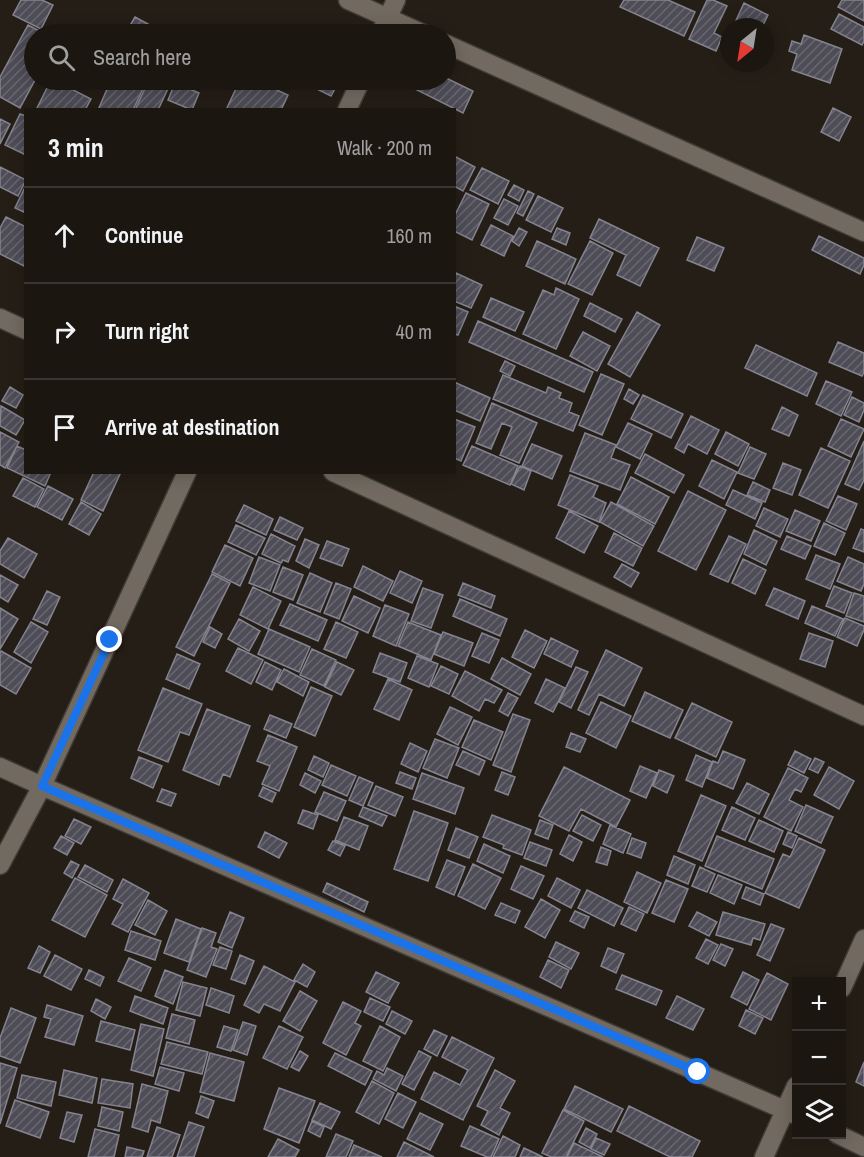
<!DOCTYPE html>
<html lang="en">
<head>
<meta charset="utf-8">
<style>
  :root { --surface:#1b1610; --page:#241f19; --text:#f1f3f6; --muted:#a09f9f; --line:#393530 }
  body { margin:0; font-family:"Archivo Narrow",sans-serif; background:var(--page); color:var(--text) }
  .controls { position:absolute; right:18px; bottom:18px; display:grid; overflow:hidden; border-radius:0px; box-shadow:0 3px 15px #0003 }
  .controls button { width:54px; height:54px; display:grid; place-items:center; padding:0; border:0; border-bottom:2px solid var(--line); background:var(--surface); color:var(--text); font:30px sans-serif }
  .compass { position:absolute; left:720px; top:18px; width:54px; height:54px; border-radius:50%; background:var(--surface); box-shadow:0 3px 15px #0003; rotate:210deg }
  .stop { position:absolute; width:18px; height:18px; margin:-14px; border:4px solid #1a73e8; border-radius:50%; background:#fff }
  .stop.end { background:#1a73e8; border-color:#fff; box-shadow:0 2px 6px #0008 }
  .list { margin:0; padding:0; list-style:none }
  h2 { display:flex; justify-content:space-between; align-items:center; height:78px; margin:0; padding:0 24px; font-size:26px }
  h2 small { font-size:20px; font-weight:400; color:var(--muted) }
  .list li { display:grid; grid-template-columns:39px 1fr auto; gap:18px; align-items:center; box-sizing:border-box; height:96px; padding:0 24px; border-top:2px solid var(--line) }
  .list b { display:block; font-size:22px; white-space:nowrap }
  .list em { font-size:20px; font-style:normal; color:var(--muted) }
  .icon { flex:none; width:33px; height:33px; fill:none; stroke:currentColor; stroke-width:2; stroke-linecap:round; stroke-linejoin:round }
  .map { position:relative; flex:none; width:864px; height:1157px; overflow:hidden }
  .search { position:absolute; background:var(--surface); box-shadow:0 3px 15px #0003; left:24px; top:24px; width:432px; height:66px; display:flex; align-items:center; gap:15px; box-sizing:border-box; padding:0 21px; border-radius:33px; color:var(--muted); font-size:22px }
  .panel { position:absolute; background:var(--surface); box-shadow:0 3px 15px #0003; left:24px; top:108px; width:432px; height:366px; border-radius:0px }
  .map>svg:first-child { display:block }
  .building { fill:url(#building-hatch); stroke:#84838f; stroke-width:1.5 }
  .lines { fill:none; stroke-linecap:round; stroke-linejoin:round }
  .minor-casing { stroke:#3f3b35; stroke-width:21 }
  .minor { stroke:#726a61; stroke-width:18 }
  .route { stroke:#1a73e8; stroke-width:8 }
</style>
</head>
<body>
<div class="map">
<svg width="864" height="1157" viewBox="0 0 864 1157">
  <defs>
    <pattern id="building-hatch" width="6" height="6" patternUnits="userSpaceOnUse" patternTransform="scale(1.5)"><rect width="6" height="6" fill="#4e4d57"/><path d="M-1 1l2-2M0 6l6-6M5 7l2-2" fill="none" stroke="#68676f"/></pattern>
  </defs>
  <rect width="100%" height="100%" fill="#241e16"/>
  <path class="building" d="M21,0H42L53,5L41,29L13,15Z
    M624,0H668L695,12L684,36L620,7Z
    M707,0H713L727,6L714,33L722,37L716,51L689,39Z
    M842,0H864V21L838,7Z
    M744,3L768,15L762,27H733Z
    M839,14L864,27V41L862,45L831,29Z
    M135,17L166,34H125Z
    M28,25L45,34H34L35,80L20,108L0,97V77Z
    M804,35L842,49L830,83L792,70L797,54L789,51L792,41L801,44Z
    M446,78L473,91L463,113L411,87L415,80H446Z
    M51,80H54L91,99L85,110H36Z
    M111,80H147L133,110H98Z
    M149,80H172L158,110H135Z
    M240,80H255L288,95L281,110H226Z
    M305,80H340L331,96L303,82Z
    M175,83L199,93L192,110L168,100Z
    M833,108L851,117L839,141L821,132Z
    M20,114L26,116V155L5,145Z
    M0,119L10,124L0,144Z
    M454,156L475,167L463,191L454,186Z
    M0,167L26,180L18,196L0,187Z
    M482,168L509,181L498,204L470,190Z
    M26,185V213L15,208Z
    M514,185L524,190L519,201L508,195Z
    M528,191L534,194L523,216L517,213Z
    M466,193L489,204L472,240L454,231V217Z
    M538,196L563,208L551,232L526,220Z
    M504,199L518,206L508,225L494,218Z
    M6,217L26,227V267L0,254V228Z
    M599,219L659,248L640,286L617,275L626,255L590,238Z
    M491,225L513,236L504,256L481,245Z
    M519,228L527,232L519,246L512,241Z
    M557,228L570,233L566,245L552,239Z
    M819,236L864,258V265L860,274L812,250Z
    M697,237L724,248L714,271L687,260Z
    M537,241L576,259L565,284L526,266Z
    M590,241L613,253L592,295L568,284Z
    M456,273L482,285L471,308L454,301V276Z
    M556,288L579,299L556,349L523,334L543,290L554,295Z
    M491,298L524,312L515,331L483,317Z
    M590,303L622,319L615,332L584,316Z
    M454,306L468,312L458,335L454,334Z
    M637,312L660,325L630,377L608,364Z
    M478,321L593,372L584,392L469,342Z
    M583,332L610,346L597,371L570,356Z
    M838,342L864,353V372L862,376L829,362Z
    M756,345L817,373L807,396L745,368Z
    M505,361L515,366L510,376L500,371Z
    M601,374L624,384L602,435L579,425Z
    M503,375L546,393L548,387L561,393L559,398L572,403L569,412L579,416L573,431L493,399Z
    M826,381L852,392L841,416L816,404Z
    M454,382L490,398L480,421L454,410Z
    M10,387L23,395L16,408L2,401Z
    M629,389L639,395L633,404L624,399Z
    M643,395L683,414L671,438L631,419Z
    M852,397L864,403V410L859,422L844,415Z
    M492,403L537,423L519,463L500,455L512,427L502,423L491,449L476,443Z
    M1,406L25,420L16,435L0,426Z
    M782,407L798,415L789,436L772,429Z
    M691,416L719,430L707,454L688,444L684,453L675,448Z
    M454,419L475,427L461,461L454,458Z
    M841,419L864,429L851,457L828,446Z
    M628,423L652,434L640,459L616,447Z
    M0,432L19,442L5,468L0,465Z
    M726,432L749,444L738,466L715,454Z
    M585,433L616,445L611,458L630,465L620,490L570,471Z
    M864,441V480L859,490L845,484Z
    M532,444L562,456L552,479L522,466Z
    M17,446L26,450V472H51L45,486L7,468Z
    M472,446L518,466L510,485L463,465Z
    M750,447L766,454L754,479L738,473Z
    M821,448L850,461L828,508L799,495Z
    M645,454L684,475L674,493L635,473Z
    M712,460L737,472L724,499L699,486Z
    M783,463L801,470L792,495L773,488Z
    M520,466L531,471L524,490L511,484Z
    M94,472H121L103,511L81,500Z
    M570,475L598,486L593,497L606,503L599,522L558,505Z
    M631,477L669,497L655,524L617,504Z
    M23,478L44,489L35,507L13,496Z
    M753,482L770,490L765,502L747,495Z
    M48,486L73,499L62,520L37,507Z
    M733,490L762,503L755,519L726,505Z
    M688,491L726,510L696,570L658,551Z
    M838,496L857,504L846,530L826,521Z
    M81,502L101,514L89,535L69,524Z
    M611,502L654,526L643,546L600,522Z
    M244,505L273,519L266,535L236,521Z
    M764,508L788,519L780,537L756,526Z
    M795,510L820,521L811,541L786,531Z
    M569,511L598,526L584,553L556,538Z
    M280,517L303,528L297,540L274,530Z
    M824,523L845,533L835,555L814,546Z
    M236,525L265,538L256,555L228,542Z
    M861,529L864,530V552L853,548Z
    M754,530L777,541L766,565L744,554Z
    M614,533L642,548L633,566L605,552Z
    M271,534L295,546L288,562L283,560L281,563L262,554Z
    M729,536L746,544L728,582L710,574Z
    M787,536L811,546L805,559L781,549Z
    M8,538L37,554L24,578L0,564V551Z
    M305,539L319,545L309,568L296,561Z
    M327,541L349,549L342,566L320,558Z
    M225,545L253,558L240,586L212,572Z
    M816,555L840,564L830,589L806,579Z
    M259,557L280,565L270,591L249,583Z
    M848,557L864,564V584L861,591L837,581Z
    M743,559L766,570L755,594L732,583Z
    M622,564L639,573L631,587L614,577Z
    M363,566L393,581L383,601L354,587Z
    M283,567L303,575L293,600L273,592Z
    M400,571L422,581L412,603L390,593Z
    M310,573L332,583L320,612L297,603Z
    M212,574L230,583L194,656L176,647Z
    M0,575L18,585L8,602L0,597Z
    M336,583L351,589L339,619L324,613Z
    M463,583L495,596L491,608L458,595Z
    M834,586L852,593L844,613L826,606Z
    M253,587L281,601L268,629L240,615Z
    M423,588L443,595L431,628L411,621Z
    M774,588L805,601L798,619L766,605Z
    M47,591L60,597L47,625L33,619Z
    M854,593L864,596V622L846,616Z
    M354,596L380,608L368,633L342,621Z
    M460,599L507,619L500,636L453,616Z
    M290,604L327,620L318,641L280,625Z
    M385,605L409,614L396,646L373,636Z
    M812,606L843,619L835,636L805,623Z
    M0,608L18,619L0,649Z
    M845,618L864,626V630L857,646L837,637Z
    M239,619L260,631L249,651L228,639Z
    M31,622L48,632L31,663L14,652Z
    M336,622L358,632L346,658L324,649Z
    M408,622L441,635L431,660L398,646Z
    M210,627L222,634L215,648L203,642Z
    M269,629L310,647L299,672L258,654Z
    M525,630L547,641L534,668L512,657Z
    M443,632L473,643L464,666L434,654Z
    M482,633L499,640L489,663L472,656Z
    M809,633L833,641L825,667L800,659Z
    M551,638L578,651L571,667L544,654Z
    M238,648L263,660L251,684L226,671Z
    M312,649L336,660L324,686L300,675Z
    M606,650L642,668L624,706L599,694L589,715L578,710Z
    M1,651L31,668L16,694L0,685V653Z
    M380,653L407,663L400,682L373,672Z
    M177,654L200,664L189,689L166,679Z
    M417,656L438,664L429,687L408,678Z
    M502,658L531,674L520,695L491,679Z
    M265,662L281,670L272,690L256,682Z
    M337,662L354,670L341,695L325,687Z
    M441,666L458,674L449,694L431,686Z
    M576,667L588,672L571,708L559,702Z
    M284,669L309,682L303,696L277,682Z
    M465,671L502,690L494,703L485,699L479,711L452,696Z
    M388,679L412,690L399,720L374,709Z
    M546,679L565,688L553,712L535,703Z
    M311,687L332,696L315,736L294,727Z
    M163,688L202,704L189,735L180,732L168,762L138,750Z
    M645,692L683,710L670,738L632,721Z
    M508,693L518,698L508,716L499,711Z
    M601,702L631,716L616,748L586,733Z
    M692,703L732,722L716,757L675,738Z
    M450,707L472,717L458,745L437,734Z
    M207,709L250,726L230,777L223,774L219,785L183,770Z
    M513,714L530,720L511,772L493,765Z
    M270,715L292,724L286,738L264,729Z
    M474,720L503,732L491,760L462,747Z
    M571,733L586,739L580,752L566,747Z
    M268,735L297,747L279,791L262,784L270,766L257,761Z
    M435,739L459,748L447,778L423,768Z
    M410,743L427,751L418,772L401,764Z
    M463,751L485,761L479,775L456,765Z
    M723,751L745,760L733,789L707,778L713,761L718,763Z
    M795,751L811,759L804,773L788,765Z
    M696,755L712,762L702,787L686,780Z
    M314,756L329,763L323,777L308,770Z
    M139,757L162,766L153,788L131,778Z
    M815,758L824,762L818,773L809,769Z
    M331,765L356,776L347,796L322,785Z
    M640,766L657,773L646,798L630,791Z
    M564,767L630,800L616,827L581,809L569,831L539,816Z
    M829,767L854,781L839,809L814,795Z
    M788,768L808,778L801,792L795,789L789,800L803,807L791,831L764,817Z
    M659,770L674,776L667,793L653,786Z
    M400,772L416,778L412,789L396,783Z
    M502,772L515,777L508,795L495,790Z
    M305,773L321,781L315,793L300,785Z
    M422,773L464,788L455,814L413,799Z
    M359,777L373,783L363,806L349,800Z
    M747,783L769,794L759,814L736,803Z
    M376,786L403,797L395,816L368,805Z
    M263,787L276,793L272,802L259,796Z
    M162,789L176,794L171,806L157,801Z
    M324,792L346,801L337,821L315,812Z
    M701,795L726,806L702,861L678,851Z
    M806,805L833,817L821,843L795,831Z
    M363,807L387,816L382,826L359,816Z
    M732,807L755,818L745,840L722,830Z
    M303,810L318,815L313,829L298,823Z
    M414,811L448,823L428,881L394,869Z
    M492,815L531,830L522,855L503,848L504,845L483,837Z
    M582,815L601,825L593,841L573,831Z
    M344,817L368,826L359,850L335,840Z
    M74,819L91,827L81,844L65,836Z
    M540,820L553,825L548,839L535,834Z
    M759,820L783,831L774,852L749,841Z
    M610,825L631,834L623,853L603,844Z
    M456,828L478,837L469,858L448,850Z
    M265,832L287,843L279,858L258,847Z
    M788,832L797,836L792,848L783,844Z
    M569,835L582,842L573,861L560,854Z
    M61,836L74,843L67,855L54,848Z
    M717,836L774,859L762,889L705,866Z
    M632,838L646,843L641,858L627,853Z
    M799,838L825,850L799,908L765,893L783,854L790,857Z
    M333,841L345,846L340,856L328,850Z
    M530,842L552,850L546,866L524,858Z
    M484,844L510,856L503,873L477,861Z
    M601,847L611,851L607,865L596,862Z
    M674,856L695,865L688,884L667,875Z
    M447,860L465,867L454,895L436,887Z
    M71,861L79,865L72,878L64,873Z
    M473,864L501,878L485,909L458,896Z
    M85,865L113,880L107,892L78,877Z
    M521,866L544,876L533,899L511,889Z
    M700,867L715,874L707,892L692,886Z
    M637,872L661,883L647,913L624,902Z
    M718,875L742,885L734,904L710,893Z
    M75,878L107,895L85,937L52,920Z
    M557,878L580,890L571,908L548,896Z
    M123,879L149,893L128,932L112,924L123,904L113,899Z
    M666,880L688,889L674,922L652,913Z
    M327,883L368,902L364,912L323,892Z
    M746,887L764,894L760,905L742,898Z
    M587,890L623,908L614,926L578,908Z
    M541,899L560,910L545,938L525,927Z
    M148,900L167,911L155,935L135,925Z
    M501,903L520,911L515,923L495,915Z
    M629,907L644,914L636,931L621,924Z
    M575,911L589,917L584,928L570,921Z
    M230,912L244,918L232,948L218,942Z
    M697,912L717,922L709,936L689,926Z
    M723,912L765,924L760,940L753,938L751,945L716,935Z
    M176,919L201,929L189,962L164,953Z
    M771,924L784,929L770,961L757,955Z
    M202,928L216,933L211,947L217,949L206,977L187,970Z
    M131,931L161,941L155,960L125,950Z
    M706,939L718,945L708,964L696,958Z
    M556,942L579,953L571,969L549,957Z
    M721,944L733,949L725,966L713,960Z
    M39,946L50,952L40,973L28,968Z
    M220,947L232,951L226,969L213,965Z
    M608,948L624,954L616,973L601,966Z
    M55,955L82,969L71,990L44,976Z
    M240,955L254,961L245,984L231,979Z
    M129,958L151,968L141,991L118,981Z
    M548,960L569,970L561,988L540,977Z
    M303,964L315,972L307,987L294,980Z
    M264,966L295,982L280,1011L264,1004L259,1013L244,1005Z
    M89,970L104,977L100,986L85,979Z
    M165,970L183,977L173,1004L155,996Z
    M376,972L399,983L388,1003L366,992Z
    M743,972L759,980L747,1005L731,997Z
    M767,973L788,984L771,1020L749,1009Z
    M622,975L662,991L656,1005L616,989Z
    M183,982L207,988L200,1016L176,1010Z
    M211,988L234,996L229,1013L206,1005Z
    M300,991L317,1001L300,1031L283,1021Z
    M135,996L168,1008L163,1024L130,1011Z
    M677,996L704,1009L693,1030L666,1018Z
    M370,998L390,1007L383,1021L364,1012Z
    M96,999L111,1007L105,1019L91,1011Z
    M343,1002L361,1011L355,1023L361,1026L346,1055L323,1043Z
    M47,1005L83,1016L74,1045L45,1037L51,1019L44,1017Z
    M11,1008L36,1018L20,1063L0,1056V1038Z
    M746,1010L763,1018L755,1034L739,1026Z
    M392,1011L412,1021L405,1034L386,1024Z
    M172,1014L195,1020L189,1044L166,1038Z
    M101,1021L135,1030L130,1050L96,1041Z
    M243,1022L256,1026L247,1055L233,1050Z
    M141,1024L164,1029L153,1076L131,1070Z
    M224,1026L238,1030L231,1051L217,1047Z
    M279,1026L303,1037L287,1069L263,1058Z
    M380,1026L400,1037L383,1071L363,1061Z
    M434,1030L447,1036L437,1056L424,1049Z
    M452,1037L494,1058L463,1120L421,1099L434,1072L460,1085L468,1070L442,1057Z
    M167,1042L208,1052L202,1074L161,1064Z
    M300,1051L308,1056L299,1071L291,1067Z
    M419,1051L431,1057L414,1090L402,1084Z
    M210,1053L244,1062L234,1101L200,1092Z
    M335,1053L372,1071L365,1085L328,1066Z
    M864,1062V1086L856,1082Z
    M0,1063L17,1068L0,1124Z
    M160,1067L184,1073L179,1091L155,1084Z
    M387,1068L403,1076L396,1091L373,1079L377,1071L384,1075Z
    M64,1070L97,1078L92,1103L59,1095Z
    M495,1070L515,1081L500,1108L510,1113L499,1135L481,1125L488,1111L477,1106Z
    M22,1075L56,1082L51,1106L17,1098Z
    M102,1079L133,1084L130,1108L98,1103Z
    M372,1081L394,1093L379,1124L356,1112Z
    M142,1084L168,1091L160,1123L151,1120L148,1132L132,1127Z
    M575,1086L623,1109L611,1132L564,1109Z
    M279,1088L315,1101L299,1143L264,1129Z
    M398,1093L416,1102L403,1128L385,1119Z
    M201,1096L214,1101L208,1118L196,1113Z
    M15,1100L49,1112L40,1138L6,1126Z
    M320,1103L340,1112L331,1129L312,1120Z
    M629,1106L700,1141L692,1157H670L617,1131Z
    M102,1107L123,1112L119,1131L98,1126Z
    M563,1110L584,1121L566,1157H551L542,1153Z
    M67,1112L82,1115L74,1142L60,1138Z
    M420,1113L443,1124L430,1150L407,1139Z
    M312,1121L324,1127L320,1137L308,1131Z
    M189,1122L204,1127L194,1157H177Z
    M470,1126L499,1139L491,1157H487L461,1146Z
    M157,1127L180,1135L172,1157H147Z
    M586,1128L597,1134L590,1148L579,1142Z
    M95,1129L119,1135L114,1157H88Z
    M336,1134L353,1141L346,1157H326Z
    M503,1136L520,1145L515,1157H493Z
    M596,1138L610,1144L604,1155L591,1149Z
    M278,1139L299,1150L295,1157H268Z
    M404,1142L434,1157H397Z
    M574,1143L603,1157H567Z
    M354,1145L382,1157H349Z
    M127,1147L144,1151L142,1157H125Z
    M524,1148L543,1157H520Z"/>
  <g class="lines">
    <defs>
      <path id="minor" d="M348,0L424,34
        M380,34L396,0
        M446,44L864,232
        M347,110L361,80
        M0,318L26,330
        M333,472L864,716
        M0,767L42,786L796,1115
        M0,865L42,786L187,472
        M842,988L864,939
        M837,1134L864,1147
        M764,1157L796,1086"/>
    </defs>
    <use href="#minor" class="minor-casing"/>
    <use href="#minor" class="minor"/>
  </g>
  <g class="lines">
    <path class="route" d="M110,640L42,786L698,1072"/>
  </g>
</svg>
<div class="controls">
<button>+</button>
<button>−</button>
<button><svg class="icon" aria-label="layers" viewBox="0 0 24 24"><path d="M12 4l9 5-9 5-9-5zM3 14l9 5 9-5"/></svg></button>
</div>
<svg class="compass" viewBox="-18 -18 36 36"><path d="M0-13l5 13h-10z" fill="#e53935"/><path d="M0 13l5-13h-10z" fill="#a09f9f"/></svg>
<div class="stop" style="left:698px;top:1072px"></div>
<div class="stop end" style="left:110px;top:640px"></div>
<div class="search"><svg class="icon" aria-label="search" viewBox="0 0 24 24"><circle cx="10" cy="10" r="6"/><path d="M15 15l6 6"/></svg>Search here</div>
<section class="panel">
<h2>3 min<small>Walk · 200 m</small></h2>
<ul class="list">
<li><svg class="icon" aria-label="ahead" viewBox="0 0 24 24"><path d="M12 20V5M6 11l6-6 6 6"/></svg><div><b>Continue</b></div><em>160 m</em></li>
<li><svg class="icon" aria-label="right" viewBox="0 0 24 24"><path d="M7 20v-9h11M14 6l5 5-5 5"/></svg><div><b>Turn right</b></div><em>40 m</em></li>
<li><svg class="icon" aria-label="arrive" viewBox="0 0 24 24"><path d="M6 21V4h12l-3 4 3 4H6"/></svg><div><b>Arrive at destination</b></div></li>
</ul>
</section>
</div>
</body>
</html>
